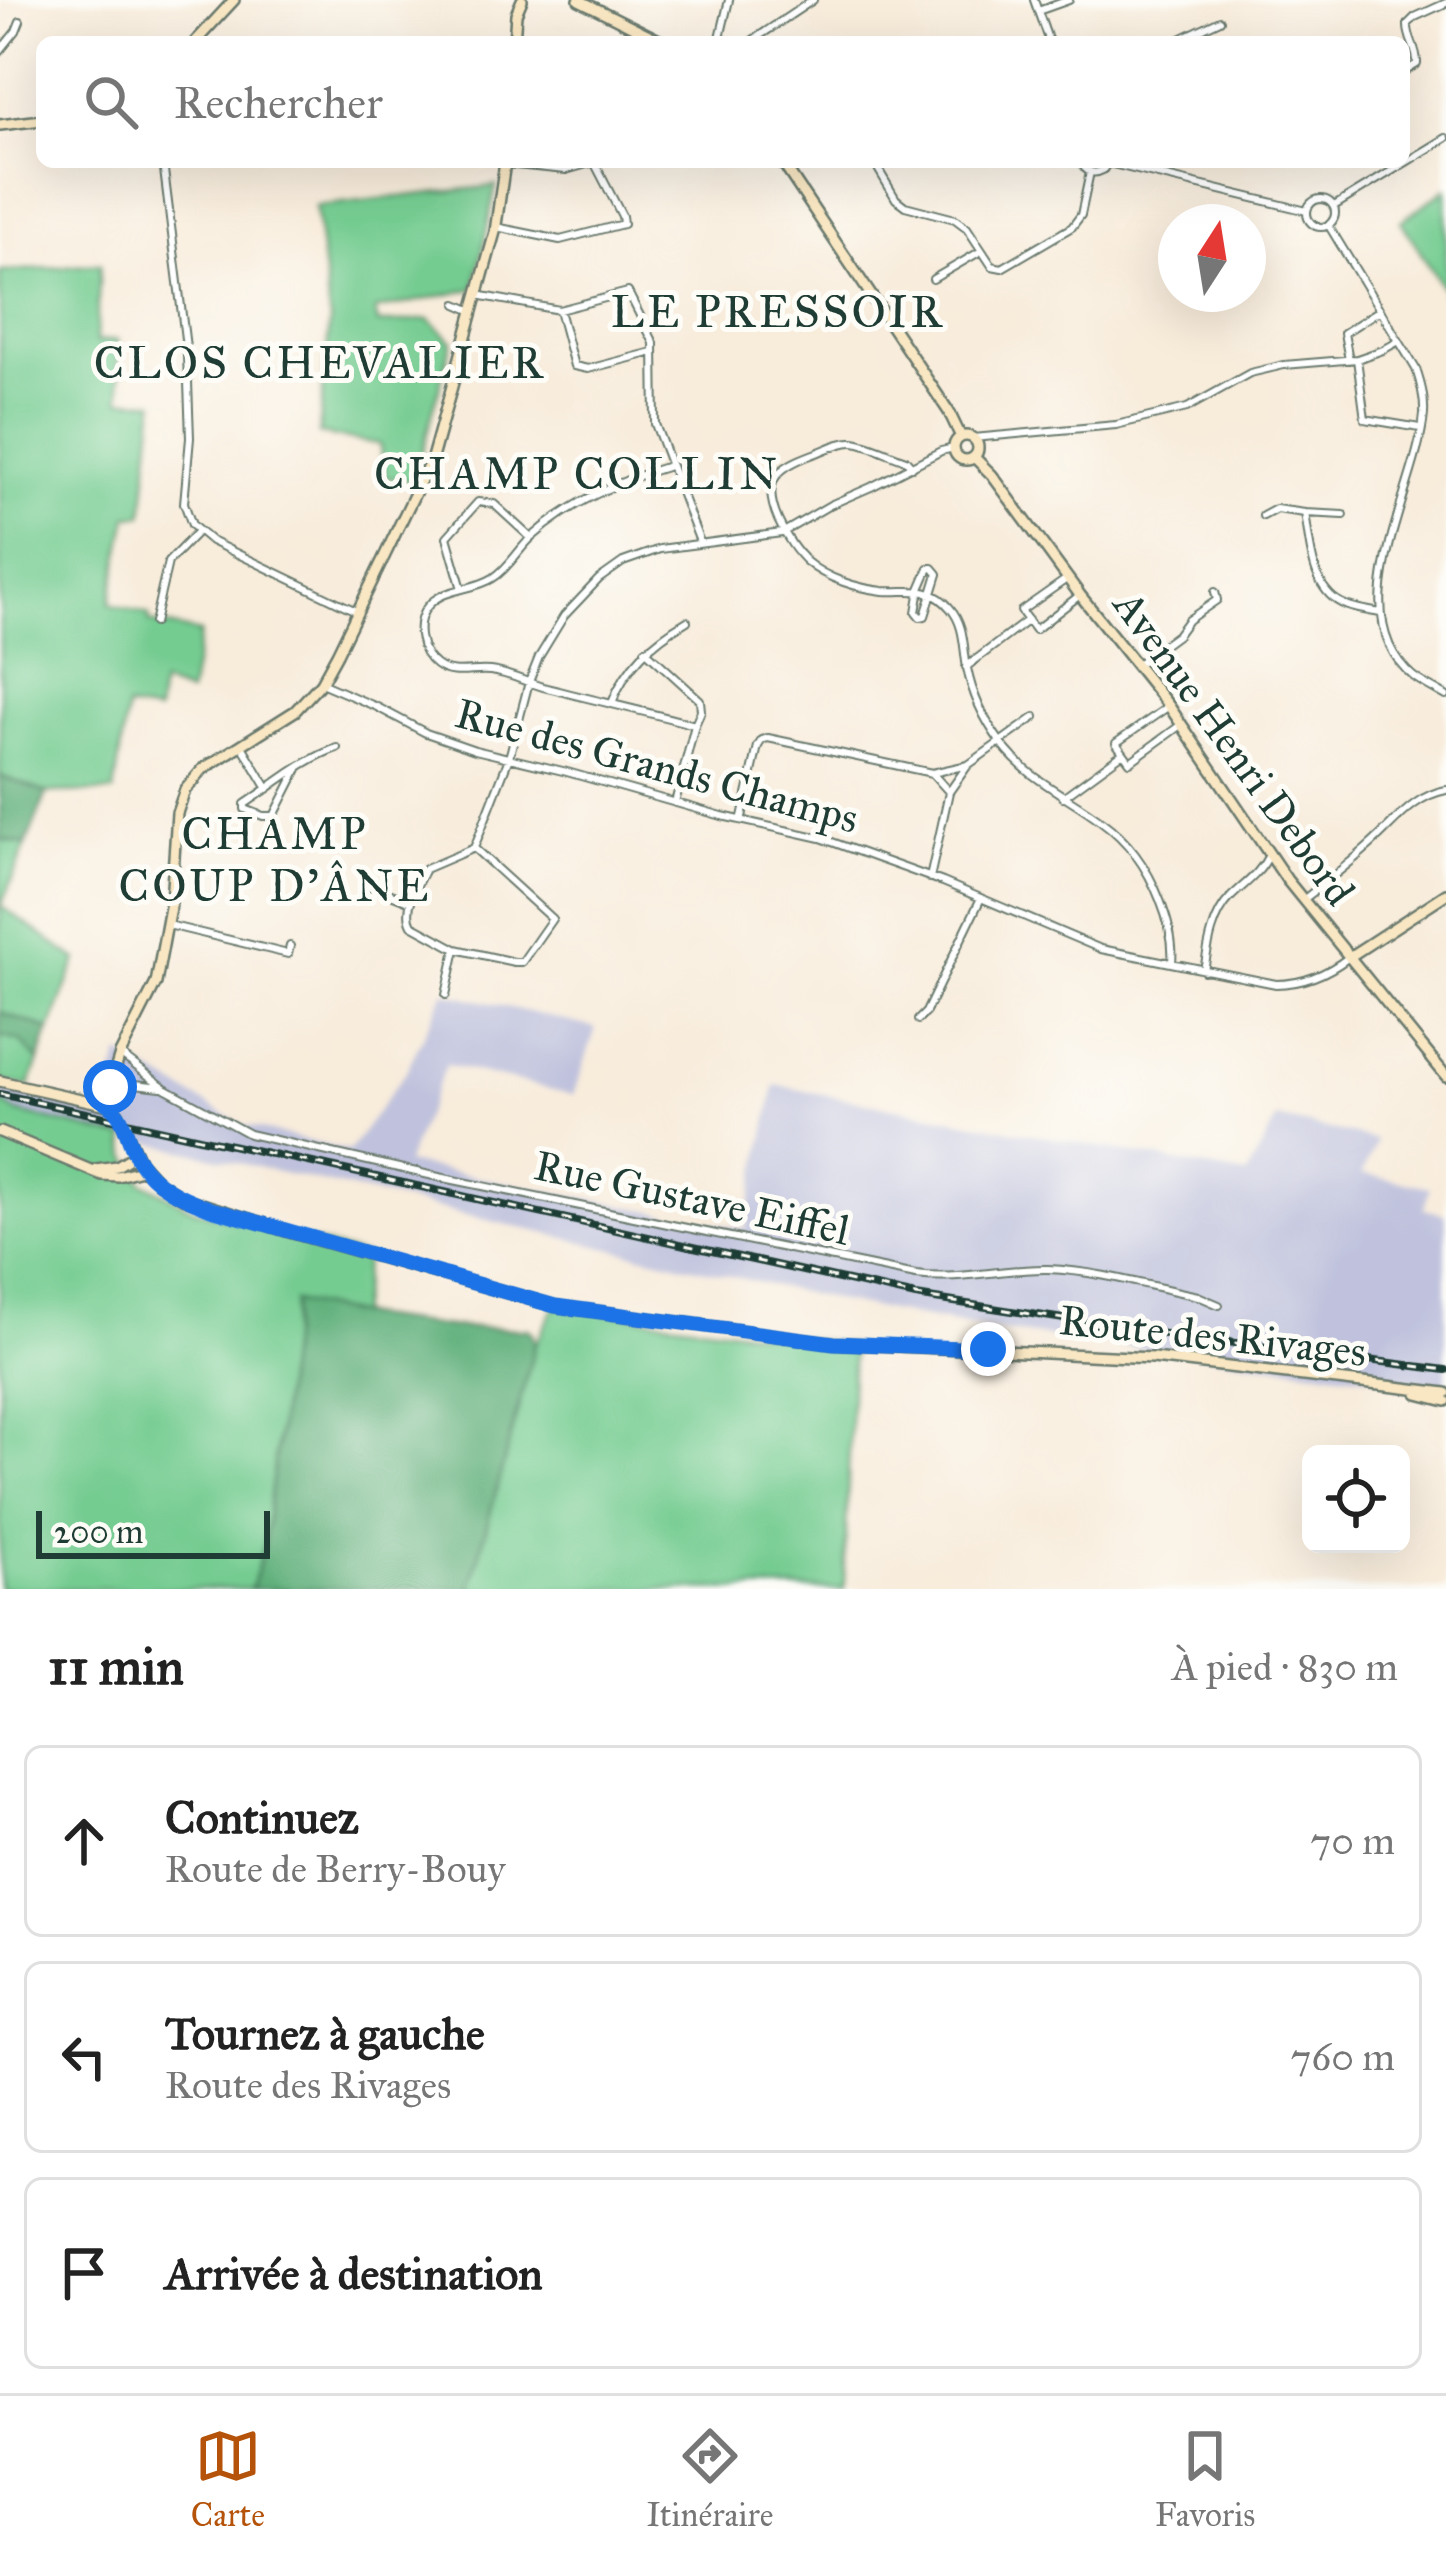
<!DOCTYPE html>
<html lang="fr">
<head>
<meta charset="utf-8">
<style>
  :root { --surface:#fff; --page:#f2f2f2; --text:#222; --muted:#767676; --line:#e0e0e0; --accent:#b45309 }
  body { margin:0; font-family:"IM FELL Great Primer",serif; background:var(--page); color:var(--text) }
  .controls { position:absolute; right:36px; bottom:36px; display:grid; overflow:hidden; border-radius:18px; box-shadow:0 12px 48px #0002 }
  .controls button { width:108px; height:108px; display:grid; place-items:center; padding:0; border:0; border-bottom:3px solid var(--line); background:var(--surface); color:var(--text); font:60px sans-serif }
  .compass { position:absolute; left:1158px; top:204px; width:108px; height:108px; border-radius:50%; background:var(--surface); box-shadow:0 12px 48px #0002; rotate:12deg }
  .scale { position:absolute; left:36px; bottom:30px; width:234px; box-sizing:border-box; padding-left:12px; border:6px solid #1f3d34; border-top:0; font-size:33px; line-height:42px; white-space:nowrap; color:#1f3d34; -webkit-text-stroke:9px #fdfcf7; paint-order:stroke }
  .stop { position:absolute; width:36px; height:36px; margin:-27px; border:9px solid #1a73e8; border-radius:50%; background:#fff }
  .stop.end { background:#1a73e8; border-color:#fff; box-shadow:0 3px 12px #0008 }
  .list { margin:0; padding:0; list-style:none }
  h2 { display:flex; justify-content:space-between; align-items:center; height:156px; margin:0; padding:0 48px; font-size:51px }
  h2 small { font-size:39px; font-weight:400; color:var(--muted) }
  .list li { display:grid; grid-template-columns:78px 1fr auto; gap:36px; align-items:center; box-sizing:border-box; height:192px; margin:0 24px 24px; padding:0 24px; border:3px solid var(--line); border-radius:18px }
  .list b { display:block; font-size:45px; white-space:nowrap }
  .list p { margin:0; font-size:39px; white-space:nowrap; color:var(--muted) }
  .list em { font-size:39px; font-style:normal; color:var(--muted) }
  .icon { flex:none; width:66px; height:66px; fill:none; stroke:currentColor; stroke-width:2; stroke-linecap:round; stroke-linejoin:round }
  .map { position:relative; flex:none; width:1446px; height:1589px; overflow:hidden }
  .search { position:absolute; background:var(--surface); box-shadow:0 12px 48px #0002; left:36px; right:36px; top:36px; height:132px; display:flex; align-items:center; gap:30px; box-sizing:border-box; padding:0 42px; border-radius:18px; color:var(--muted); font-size:45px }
  .sheet { height:804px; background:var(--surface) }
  nav { display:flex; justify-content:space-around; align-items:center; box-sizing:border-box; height:168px; border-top:3px solid var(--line); background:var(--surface); font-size:33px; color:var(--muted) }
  nav a { display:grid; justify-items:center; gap:6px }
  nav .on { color:var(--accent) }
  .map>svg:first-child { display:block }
  .industrial { fill:#c0c2dd }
  .green { fill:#75cc91; stroke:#4a8462; stroke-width:3 }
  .forest { fill:#60b07b; stroke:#407658; stroke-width:3 }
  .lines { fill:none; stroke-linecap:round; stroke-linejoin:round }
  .street-casing { stroke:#6b7a6e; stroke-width:10 }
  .secondary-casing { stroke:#6b7a6e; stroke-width:14 }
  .street { stroke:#fff; stroke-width:6 }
  .secondary { stroke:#f9e7c3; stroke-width:9 }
  .rail-casing { stroke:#1f3d34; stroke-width:8 }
  .rail { stroke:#fdfcf7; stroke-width:3; stroke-dasharray:9; stroke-linecap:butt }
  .route { stroke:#1a73e8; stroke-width:15 }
  .labels { text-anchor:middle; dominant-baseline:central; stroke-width:10; stroke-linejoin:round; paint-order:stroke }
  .street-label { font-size:42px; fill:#1f3d34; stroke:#fdfcf7 }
  .neighbourhood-label { font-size:45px; letter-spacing:3px; fill:#1f3d34; stroke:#fdfcf7 }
</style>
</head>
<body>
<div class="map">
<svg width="1446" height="1589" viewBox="0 0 1446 1589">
  <rect width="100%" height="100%" fill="#fdfcf7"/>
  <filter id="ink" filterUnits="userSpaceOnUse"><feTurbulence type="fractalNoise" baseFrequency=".00833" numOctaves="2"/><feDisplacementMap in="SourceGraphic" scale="24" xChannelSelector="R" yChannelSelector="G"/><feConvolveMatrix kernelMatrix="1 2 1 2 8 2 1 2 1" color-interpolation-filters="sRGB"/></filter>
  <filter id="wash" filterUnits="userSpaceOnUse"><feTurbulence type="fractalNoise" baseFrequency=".004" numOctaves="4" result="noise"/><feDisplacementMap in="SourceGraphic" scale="48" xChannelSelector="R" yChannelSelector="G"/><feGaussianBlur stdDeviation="2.7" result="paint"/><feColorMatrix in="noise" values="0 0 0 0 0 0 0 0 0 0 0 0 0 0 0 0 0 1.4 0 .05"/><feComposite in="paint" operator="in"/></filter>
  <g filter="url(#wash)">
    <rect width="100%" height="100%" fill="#f8ecdb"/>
    <path class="industrial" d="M444,992L596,1028L574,1095L446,1065L406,1163L745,1229L775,1085L1247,1175L1277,1118L1377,1140L1362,1174L1430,1187L1424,1209L1446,1214V1386L993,1330L861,1306L17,1112L0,1100V1088L115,1112L105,1103L120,1054L243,1125L349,1151L406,1071Z"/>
    <path class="green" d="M496,186L474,289L375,310L378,324L429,319L452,341L414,481L386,478L379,444L319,434L330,320L315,206Z
      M1446,189V293L1401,221Z
      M100,264L96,342L117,340L121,400L155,401L143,515L128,516L110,604L149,615V622L200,633L189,694L161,684L157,713L127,708L114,792L47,793L0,777V272Z
      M0,839L26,845L1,906L77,960L50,1030L0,1012Z
      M0,1036L20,1041L39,1061L29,1087L0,1081Z
      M0,1100L17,1112L125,1138L127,1155L142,1182L195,1210L366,1256L358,1315L294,1302L264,1547L251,1589H0Z
      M555,1306L853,1345L844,1589H470L535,1344Z"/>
    <path class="forest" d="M0,776L47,793L26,845L0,839Z
      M0,1012L50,1030L39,1061L20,1041L0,1036Z
      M294,1301L358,1315L449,1327L527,1329L532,1332L535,1344L470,1589H251L264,1546Z"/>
  </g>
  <g filter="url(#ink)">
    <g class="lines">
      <defs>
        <path id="street" d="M1034,0L1049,42
          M1038,11L1069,0
          M1180,39L1220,20
          M719,42L729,0
          M750,42L813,0
          M1172,42L1180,39L1190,42
          M0,51L16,31L20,21
          M1404,72L1417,64C1418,49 1407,39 1408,24L1415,17L1446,3
          M163,162L187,355L190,438L184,503L192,525L211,541L358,612
          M874,162L896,199L905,206L955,219L967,228L992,266L1002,268L1072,227L1081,215L1090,172
          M1081,162C1085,172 1094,175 1103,170L1108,162
          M1108,163L1307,211
          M1307 213a14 14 0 1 1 28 0a14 14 0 1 1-28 0Z
          M1334,206L1446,138
          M1329,226L1416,369C1421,384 1425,398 1424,414C1417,492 1338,615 1414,677C1424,684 1436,690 1446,696
          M496,227L560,240L623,224L622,216L594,162L566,170L505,164
          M933,279L981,251
          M477,295L559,310L628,292L654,343L655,424L700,542
          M457,304L473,311
          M559,310L574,366L588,369L653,352
          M1357,359L1365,419L1420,428
          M1349,360L1344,333L1380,310
          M973,438L1116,425L1187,408L1250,373L1284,365L1357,359L1383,350L1399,341
          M669,466C618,481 571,502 531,538C518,550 508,569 493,578C473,591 443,587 427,607C414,624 419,652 436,665C452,677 472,669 490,671C509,673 525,682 543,687C593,700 644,711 695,725L675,803
          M912,467L906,460C890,455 870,444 854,442C843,441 829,448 819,452C806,457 788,463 779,473C757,495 789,546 807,562C827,579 857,588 883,591C909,593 930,584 950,608C965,625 963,647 967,668C972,694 985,721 1001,743C1027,779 1067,795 1101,821C1129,841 1148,869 1160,900C1168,920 1174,942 1172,963
          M1305,513L1344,515
          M1263,516L1276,509L1305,513C1310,542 1311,588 1341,603C1352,609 1367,610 1380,613
          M929,568H933L938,574L925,616L920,617L916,612L920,589Z
          M1068,578L1021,611L1035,630L1080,595
          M462,589L447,537L478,502L494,504L531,538
          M154,623L168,562L197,532
          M645,650L700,700L701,711L695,725
          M1136,665L1177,635L1188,620L1217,600L1215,592
          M966,667L1028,620
          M321,683L377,707L426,733L475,750L567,772L722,816L821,838L943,882L1101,949L1276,984C1304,984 1327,974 1349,957
          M612,703C626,665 653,641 687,621
          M1169,706L1116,743L1130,762L1182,724
          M241,744L268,789
          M298,769L274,816H263L245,809V804C274,785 304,759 337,748
          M932,773L968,765
          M949,792L968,765L1035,717
          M1063,797L1123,753
          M742,817L758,746L762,740L768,738L932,773L949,792L930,878
          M474,848L552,919L522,962H514L456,949L412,925C403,909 417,885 425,869L474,848L509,758L529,682L539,657L564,616L599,579L623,562L660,549L782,533L830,505L871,487L941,451L954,448
          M366,884L411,902
          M1303,900C1326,882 1349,864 1370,845C1394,824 1413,796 1446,790
          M168,925L288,954L290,946
          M1204,971C1208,946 1212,917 1230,898C1244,884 1260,874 1269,855
          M446,995L456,949
          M918,1020L926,1012L981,898
          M120,1054L165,1088L249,1134L434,1176L916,1275C961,1281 1003,1268 1048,1269C1098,1271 1149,1286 1198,1296L1219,1305
          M110,1087L135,1084L161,1087"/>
        <path id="secondary" d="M579,0L663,42
          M195,42L234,0
          M514,42L516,14L522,0
          M718,42H724
          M0,125L42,120
          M782,162L949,412L961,437
          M954 448a12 12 0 1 1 24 0a12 12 0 1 1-24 0Z
          M974,457L992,475L1080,595L1169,706L1287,880L1446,1076
          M1349,957L1446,894
          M0,1081L112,1106L118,1113L140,1162L158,1182L183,1198L293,1233L555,1306L834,1343L1153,1358L1446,1393
          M105,1103L120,1054L156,983L171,902L177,813L185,790L203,769L295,711L321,683L337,654L432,458L495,232L505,162
          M0,1132L102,1175L118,1176L145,1169
          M96,1169L117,1166L135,1155
          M1418,1394L1446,1401"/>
      </defs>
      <use href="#street" class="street-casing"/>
      <use href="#secondary" class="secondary-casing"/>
      <use href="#street" class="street"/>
      <use href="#secondary" class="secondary"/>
      <defs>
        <path id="rail" d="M0,1094L916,1296L1134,1330L1446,1370"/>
      </defs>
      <use href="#rail" class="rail-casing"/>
      <use href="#rail" class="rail"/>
    </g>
  </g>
  <g class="lines" filter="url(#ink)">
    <path class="route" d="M110,1087L106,1103C127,1115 126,1142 139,1161C155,1187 184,1198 211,1209L555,1306L834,1343L988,1349"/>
  </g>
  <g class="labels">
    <g class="street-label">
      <text transform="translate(1234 748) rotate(54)">Avenue Henri Debord</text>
      <text transform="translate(657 766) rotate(15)">Rue des Grands Champs</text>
      <text transform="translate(692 1198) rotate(12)">Rue Gustave Eiffel</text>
      <text transform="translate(1213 1336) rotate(6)">Route des Rivages</text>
    </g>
    <g class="neighbourhood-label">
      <text x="778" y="311">LE PRESSOIR</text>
      <text x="320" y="362">CLOS CHEVALIER</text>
      <text x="577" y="473">CHAMP COLLIN</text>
      <text x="275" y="833">CHAMP<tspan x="275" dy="52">COUP D'ÂNE</tspan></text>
    </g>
  </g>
</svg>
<div class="controls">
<button><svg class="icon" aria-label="locate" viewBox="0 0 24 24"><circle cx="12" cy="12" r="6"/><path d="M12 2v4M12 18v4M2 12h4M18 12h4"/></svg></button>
</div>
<svg class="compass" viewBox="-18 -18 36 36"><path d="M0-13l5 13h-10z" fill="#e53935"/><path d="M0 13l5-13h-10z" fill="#767676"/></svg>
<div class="scale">200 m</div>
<div class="stop" style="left:110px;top:1087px"></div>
<div class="stop end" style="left:988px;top:1349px"></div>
<div class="search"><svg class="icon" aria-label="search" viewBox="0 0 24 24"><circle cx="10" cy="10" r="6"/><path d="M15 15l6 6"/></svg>Rechercher</div>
</div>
<section class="sheet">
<h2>11 min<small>À pied · 830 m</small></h2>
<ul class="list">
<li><svg class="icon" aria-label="ahead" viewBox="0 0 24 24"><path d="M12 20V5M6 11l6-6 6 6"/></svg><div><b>Continuez</b><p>Route de Berry-Bouy</p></div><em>70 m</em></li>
<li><svg class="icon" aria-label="left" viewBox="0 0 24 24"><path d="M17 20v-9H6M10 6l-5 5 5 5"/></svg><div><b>Tournez à gauche</b><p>Route des Rivages</p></div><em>760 m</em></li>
<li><svg class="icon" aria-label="arrive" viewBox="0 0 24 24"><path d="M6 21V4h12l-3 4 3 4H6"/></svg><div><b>Arrivée à destination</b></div></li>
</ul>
</section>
<nav>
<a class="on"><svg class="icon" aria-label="map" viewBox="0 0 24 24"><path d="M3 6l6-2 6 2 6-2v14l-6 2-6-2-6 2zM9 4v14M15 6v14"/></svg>Carte</a>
<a><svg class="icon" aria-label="directions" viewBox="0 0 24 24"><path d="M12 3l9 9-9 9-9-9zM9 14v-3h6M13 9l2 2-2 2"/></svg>Itinéraire</a>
<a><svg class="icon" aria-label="saved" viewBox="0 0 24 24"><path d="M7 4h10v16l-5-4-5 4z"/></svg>Favoris</a>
</nav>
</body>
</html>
